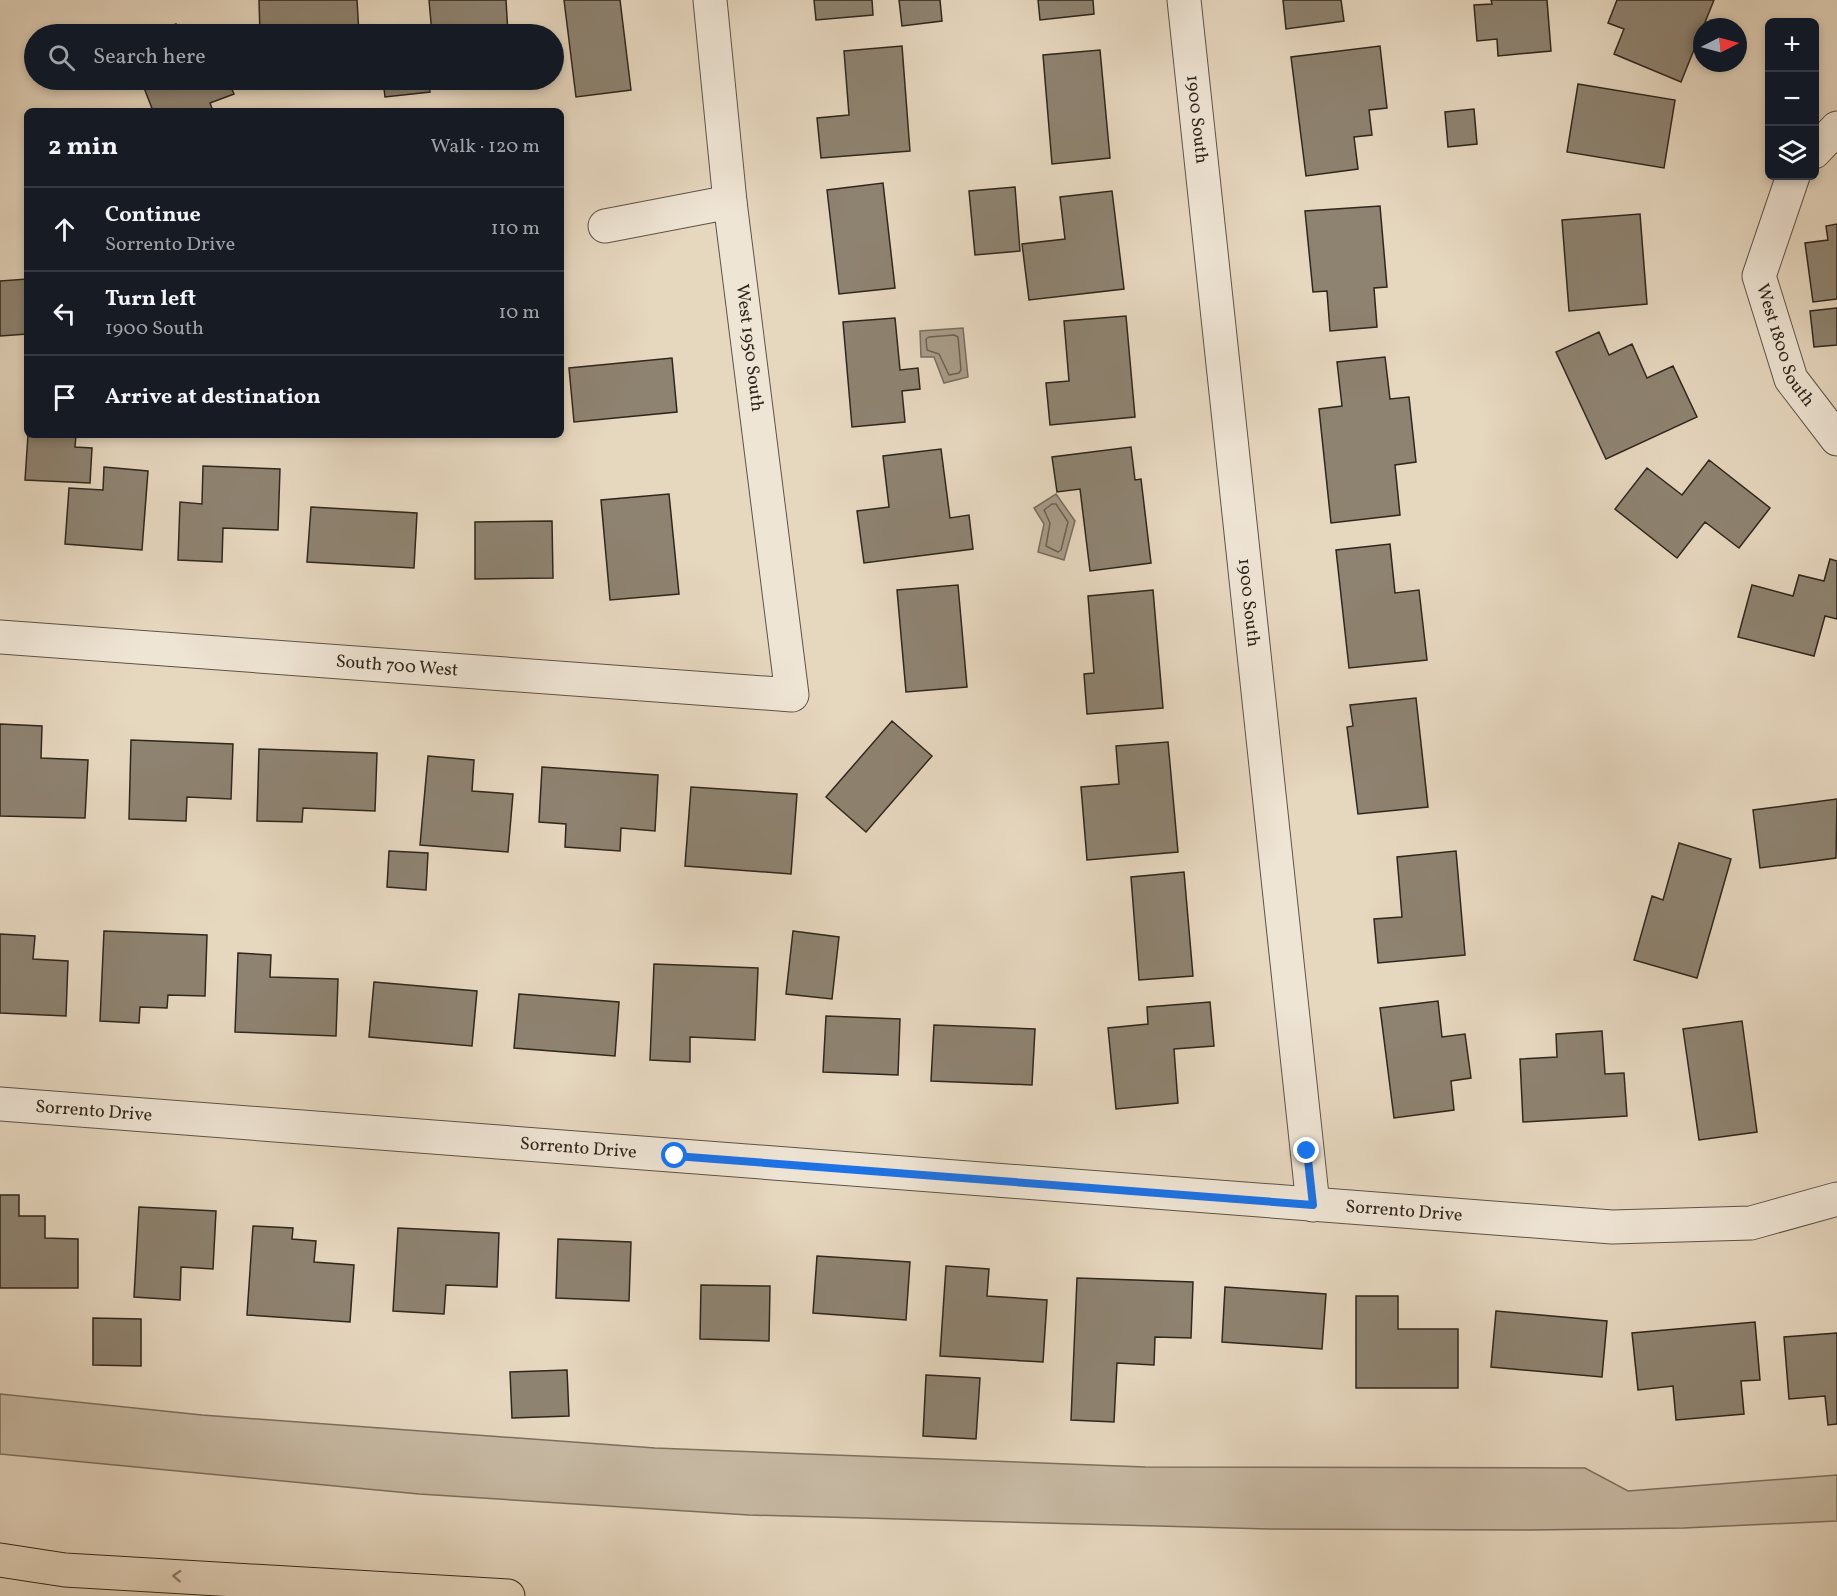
<!DOCTYPE html>
<html lang="en">
<head>
<meta charset="utf-8">
<style>
  :root { --surface:#171b24; --page:#242831; --text:#f1f3f6; --muted:#9ea1a6; --line:#363941 }
  body { margin:0; font-family:Vollkorn,serif; background:var(--page); color:var(--text) }
  .controls { position:absolute; right:18px; top:18px; display:grid; overflow:hidden; border-radius:9px; box-shadow:0 3px 9px #0003 }
  .controls button { width:54px; height:54px; display:grid; place-items:center; padding:0; border:0; border-bottom:2px solid var(--line); background:var(--surface); color:var(--text); font:30px sans-serif }
  .compass { position:absolute; left:1693px; top:18px; width:54px; height:54px; border-radius:50%; background:var(--surface); box-shadow:0 3px 9px #0003; rotate:84deg }
  .stop { position:absolute; width:18px; height:18px; margin:-14px; border:4px solid #1a73e8; border-radius:50%; background:#fff }
  .stop.end { background:#1a73e8; border-color:#fff; box-shadow:0 2px 6px #0008 }
  .list { margin:0; padding:0; list-style:none }
  h2 { display:flex; justify-content:space-between; align-items:center; height:78px; margin:0; padding:0 24px; font-size:26px }
  h2 small { font-size:20px; font-weight:400; color:var(--muted) }
  .list li { display:grid; grid-template-columns:39px 1fr auto; gap:18px; align-items:center; box-sizing:border-box; height:84px; padding:0 24px; border-top:2px solid var(--line) }
  .list b { display:block; font-size:22px; white-space:nowrap }
  .list p { margin:0; font-size:20px; white-space:nowrap; color:var(--muted) }
  .list em { font-size:20px; font-style:normal; color:var(--muted) }
  .icon { flex:none; width:33px; height:33px; fill:none; stroke:currentColor; stroke-width:2; stroke-linecap:round; stroke-linejoin:round }
  .map { position:relative; flex:none; width:1837px; height:1596px; overflow:hidden }
  .search { position:absolute; background:var(--surface); box-shadow:0 3px 9px #0003; left:24px; top:24px; width:540px; height:66px; display:flex; align-items:center; gap:15px; box-sizing:border-box; padding:0 21px; border-radius:33px; color:var(--muted); font-size:22px }
  .panel { position:absolute; background:var(--surface); box-shadow:0 3px 9px #0003; left:24px; top:108px; width:540px; height:330px; border-radius:9px }
  .map>svg:first-child { display:block }
  .green { fill:#c7b9a3; stroke:#7b7060; stroke-width:1.5 }
  .water { fill:#a89b88; stroke:#786d5d; stroke-width:1.5 }
  .lines { fill:none; stroke-linecap:round; stroke-linejoin:round }
  .shore { stroke:#6c6152; stroke-width:1.5 }
  .building { fill:#8e8371; stroke:#2f271d; stroke-width:1.5 }
  .minor-casing { stroke:#5d5346; stroke-width:35 }
  .motorway-casing { stroke:#2f271d; stroke-width:35 }
  .minor { stroke:#efe5d5; stroke-width:33 }
  .motorway { stroke:#e6d7bf; stroke-width:33 }
  .oneway { stroke:#8a7f6e }
  .route { stroke:#1a73e8; stroke-width:8 }
  .labels { text-anchor:middle; dominant-baseline:central; stroke-width:5; stroke-linejoin:round; paint-order:stroke }
  .street-label { font-size:18px; fill:#2f271d; stroke:#efe5d5 }
</style>
</head>
<body>
<div class="map">
<svg width="1837" height="1596" viewBox="0 0 1837 1596">
  <rect width="100%" height="100%" fill="#e6d7bf"/>
  <filter id="stains"><feTurbulence type="fractalNoise" baseFrequency=".00333" numOctaves="4"/><feColorMatrix values="0 0 0 0 .2 0 0 0 0 .09 0 0 0 0 .02 0 0 0 .5 -.17"/></filter>
  <radialGradient id="worn" r=".72"><stop offset=".6" stop-color="#630" stop-opacity="0"/><stop offset="1" stop-color="#630" stop-opacity=".3"/></radialGradient>
  <path class="green" d="M0,1394L202,1415L655,1448L1145,1467L1585,1468L1628,1491L1837,1475V1521L1684,1528L1529,1530L1269,1529L749,1515L419,1494L0,1454Z"/>
  <path class="water" d="M963,328L968,377L944,383L934,357H921L920,331Z
    M1056,494L1075,521L1064,560L1038,552L1044,524L1034,508Z"/>
  <g class="lines">
    <path class="shore" d="M954,335L958,337L961,370L959,373L949,375L939,354L927,350L926,339L929,337Z
      M1052,504H1056L1068,522L1061,550L1058,552L1046,546L1050,523L1044,510Z"/>
  </g>
  <path class="building" d="M259,0H357L359,34H260Z
    M429,0H506L508,34H432Z
    M564,0H620L631,90L576,97Z
    M814,0H872L873,15L816,20Z
    M899,0H940L942,21L902,26Z
    M1038,0H1093L1094,14L1040,20Z
    M1283,0H1341L1344,21L1286,29Z
    M1491,0H1547L1551,51L1498,56L1497,39L1477,41L1474,5L1492,4Z
    M1617,0H1714L1681,82L1614,54L1624,29L1608,23Z
    M176,24L180,34H150Z
    M902,46L910,151L821,158L817,118L849,115L844,51Z
    M1380,46L1387,108L1369,110L1372,135L1354,137L1358,169L1306,176L1291,57Z
    M1100,50L1110,158L1052,164L1043,55Z
    M141,80H228L234,94L210,103L213,111H153Z
    M309,80H361L309,83Z
    M383,80H428L430,92L385,97Z
    M1578,84L1675,100L1664,168L1567,152Z
    M1474,109L1477,144L1448,147L1445,112Z
    M883,183L895,288L839,294L827,190Z
    M1015,187L1020,251L975,255L969,191Z
    M1112,191L1124,289L1029,300L1022,244L1065,239L1060,197Z
    M1380,206L1387,287L1374,288L1377,327L1330,331L1327,291L1313,292L1305,211Z
    M1640,214L1647,304L1569,311L1562,220Z
    M1837,224V299L1813,302L1805,243L1828,240L1826,226Z
    M27,279V334L0,336V281Z
    M1837,308V345L1814,347L1810,311Z
    M1126,316L1135,417L1050,425L1046,383L1069,381L1064,321Z
    M895,318L900,370L918,368L920,389L902,391L905,422L852,427L843,322Z
    M1599,332L1609,355L1632,344L1647,378L1673,366L1697,417L1606,459L1556,352Z
    M1385,357L1390,399L1409,397L1416,462L1395,465L1400,515L1331,523L1319,409L1342,406L1337,362Z
    M672,358L677,412L574,422L569,368Z
    M28,435H76L75,447L92,448L90,483L25,480Z
    M1131,447L1135,480L1141,479L1151,563L1090,571L1080,489L1057,492L1052,457Z
    M941,449L950,518L969,515L973,549L864,563L857,511L889,507L883,456Z
    M1709,460L1770,508L1739,548L1705,522L1677,558L1615,509L1647,468L1682,495Z
    M203,466L280,469L278,530L223,528L222,562L178,560L180,502L202,504Z
    M104,467L148,471L142,550L65,544L69,488L103,490Z
    M669,494L679,594L610,600L601,500Z
    M311,507L417,513L414,568L307,562Z
    M552,521L553,578L475,579V522Z
    M1390,544L1395,593L1419,590L1427,660L1349,668L1336,550Z
    M1830,559L1837,561V619L1825,616L1814,656L1738,637L1752,585L1793,596L1799,575L1824,581Z
    M958,585L967,687L906,692L897,590Z
    M1153,590L1163,708L1087,714L1084,674L1094,673L1088,596Z
    M1416,698L1428,807L1358,814L1347,727L1353,726L1350,705Z
    M892,721L932,756L866,832L826,797Z
    M0,724L42,726L41,758L88,760L85,818L0,816Z
    M131,740L233,744L231,799L187,797L186,821L129,819Z
    M1168,742L1178,852L1087,860L1081,787L1119,784L1116,746Z
    M259,749L377,753L375,811L303,808L302,822L257,821Z
    M428,756L474,760L472,791L513,794L508,852L420,845Z
    M542,767L658,775L655,831L621,828L620,851L565,847L566,824L539,822Z
    M691,787L797,794L791,874L685,866Z
    M1837,799L1836,858L1760,868L1753,810Z
    M1679,843L1731,859L1697,978L1634,960L1652,896L1663,900Z
    M389,851L428,853L426,890L387,887Z
    M1456,851L1465,955L1378,963L1374,919L1402,917L1397,857Z
    M1184,872L1193,976L1139,980L1131,877Z
    M104,931L207,935L205,996L168,995L167,1008L140,1007L139,1023L100,1021Z
    M793,931L839,937L832,999L786,994Z
    M0,934L35,936L33,959L68,961L66,1016L0,1013Z
    M238,953L271,955L270,977L338,979L336,1036L235,1032Z
    M654,964L758,968L755,1040L690,1037V1062L650,1060Z
    M374,982L477,991L472,1046L369,1037Z
    M519,994L619,1002L615,1056L514,1048Z
    M1438,1001L1442,1037L1465,1034L1471,1078L1451,1081L1454,1110L1394,1118L1380,1008Z
    M1210,1002L1214,1046L1174,1049L1178,1103L1116,1109L1108,1028L1148,1024L1147,1007Z
    M826,1016L900,1019L898,1075L823,1072Z
    M1742,1021L1757,1132L1699,1140L1683,1029Z
    M934,1025L1035,1029L1032,1085L931,1081Z
    M1602,1031L1605,1074L1624,1073L1627,1116L1523,1122L1520,1059L1557,1057L1556,1034Z
    M0,1195H19V1216H45V1238L78,1239V1288H0Z
    M139,1207L216,1211L213,1269L181,1267L180,1300L134,1297Z
    M253,1226L293,1228L292,1239L316,1241L314,1262L354,1265L350,1322L247,1315Z
    M398,1228L499,1233L497,1287L446,1285L444,1314L393,1311Z
    M558,1239L631,1242L629,1301L556,1298Z
    M817,1256L910,1262L906,1320L813,1313Z
    M946,1266L989,1269L987,1296L1047,1300L1043,1362L940,1356Z
    M1077,1278L1193,1282L1191,1338L1155,1337L1154,1365L1117,1363L1114,1422L1071,1420Z
    M701,1285L770,1286L769,1341L700,1339Z
    M1225,1287L1326,1294L1322,1349L1222,1342Z
    M1356,1296H1398V1329H1458V1388H1356Z
    M1496,1311L1607,1321L1602,1377L1491,1367Z
    M93,1318L141,1319V1366L93,1365Z
    M1755,1322L1760,1380L1741,1381L1744,1414L1676,1420L1673,1386L1638,1390L1632,1333Z
    M1837,1333V1424L1828,1425L1825,1396L1789,1399L1784,1337Z
    M567,1370L569,1416L512,1418L510,1372Z
    M926,1375L980,1378L976,1439L923,1436Z"/>
  <g class="lines">
    <defs>
      <g id="minor">
        <path id="s1" d="M1184,0L1313,1205"/>
        <path d="M1814,152L1837,128"/>
        <path id="s2" d="M1793,176L1759,276L1791,379L1837,439"/>
        <path d="M605,226L730,202"/>
        <path id="s3" d="M0,637L792,695L730,202L710,0"/>
        <path id="s4" d="M0,1104L1612,1227L1751,1223L1837,1199"/>
      </g>
      <path id="motorway" d="M0,1560L65,1570L508,1596"/>
    </defs>
    <use href="#minor" class="minor-casing"/>
    <use href="#motorway" class="motorway-casing"/>
    <use href="#minor" class="minor"/>
    <use href="#motorway" class="motorway"/>
  </g>
  <defs><path id="oneway-chevron" d="M-2-3.5L2.5 0L-2 3.5" fill="none" stroke-width="1.6" stroke-linecap="round" stroke-linejoin="round" transform="scale(1.5)"/></defs>
  <use class="oneway" href="#oneway-chevron" transform="translate(177 1576) rotate(-177)"/>
  <g class="lines">
    <path class="route" d="M675,1156L1313,1205L1307,1151"/>
  </g>
  <g class="labels">
    <g class="street-label">
      <text stroke="none"><textPath href="#s1" startOffset="120">1900 South</textPath></text>
      <text stroke="none"><textPath href="#s2" startOffset="180">West 1800 South</textPath></text>
      <text transform="translate(749 348) rotate(83)">West 1950 South</text>
      <text stroke="none"><textPath href="#s1" startOffset="606">1900 South</textPath></text>
      <text stroke="none"><textPath href="#s3" startOffset="398">South 700 West</textPath></text>
      <text stroke="none"><textPath href="#s4" startOffset="94">Sorrento Drive</textPath></text>
      <text stroke="none"><textPath href="#s4" startOffset="580">Sorrento Drive</textPath></text>
      <text stroke="none"><textPath href="#s4" startOffset="1408">Sorrento Drive</textPath></text>
    </g>
  </g>
  <rect width="100%" height="100%" filter="url(#stains)"/>
  <rect width="100%" height="100%" fill="url(#worn)"/>
</svg>
<div class="controls">
<button>+</button>
<button>−</button>
<button><svg class="icon" aria-label="layers" viewBox="0 0 24 24"><path d="M12 4l9 5-9 5-9-5zM3 14l9 5 9-5"/></svg></button>
</div>
<svg class="compass" viewBox="-18 -18 36 36"><path d="M0-13l5 13h-10z" fill="#e53935"/><path d="M0 13l5-13h-10z" fill="#9ea1a6"/></svg>
<div class="stop" style="left:675px;top:1156px"></div>
<div class="stop end" style="left:1307px;top:1151px"></div>
<div class="search"><svg class="icon" aria-label="search" viewBox="0 0 24 24"><circle cx="10" cy="10" r="6"/><path d="M15 15l6 6"/></svg>Search here</div>
<section class="panel">
<h2>2 min<small>Walk · 120 m</small></h2>
<ul class="list">
<li><svg class="icon" aria-label="ahead" viewBox="0 0 24 24"><path d="M12 20V5M6 11l6-6 6 6"/></svg><div><b>Continue</b><p>Sorrento Drive</p></div><em>110 m</em></li>
<li><svg class="icon" aria-label="left" viewBox="0 0 24 24"><path d="M17 20v-9H6M10 6l-5 5 5 5"/></svg><div><b>Turn left</b><p>1900 South</p></div><em>10 m</em></li>
<li><svg class="icon" aria-label="arrive" viewBox="0 0 24 24"><path d="M6 21V4h12l-3 4 3 4H6"/></svg><div><b>Arrive at destination</b></div></li>
</ul>
</section>
</div>
</body>
</html>
